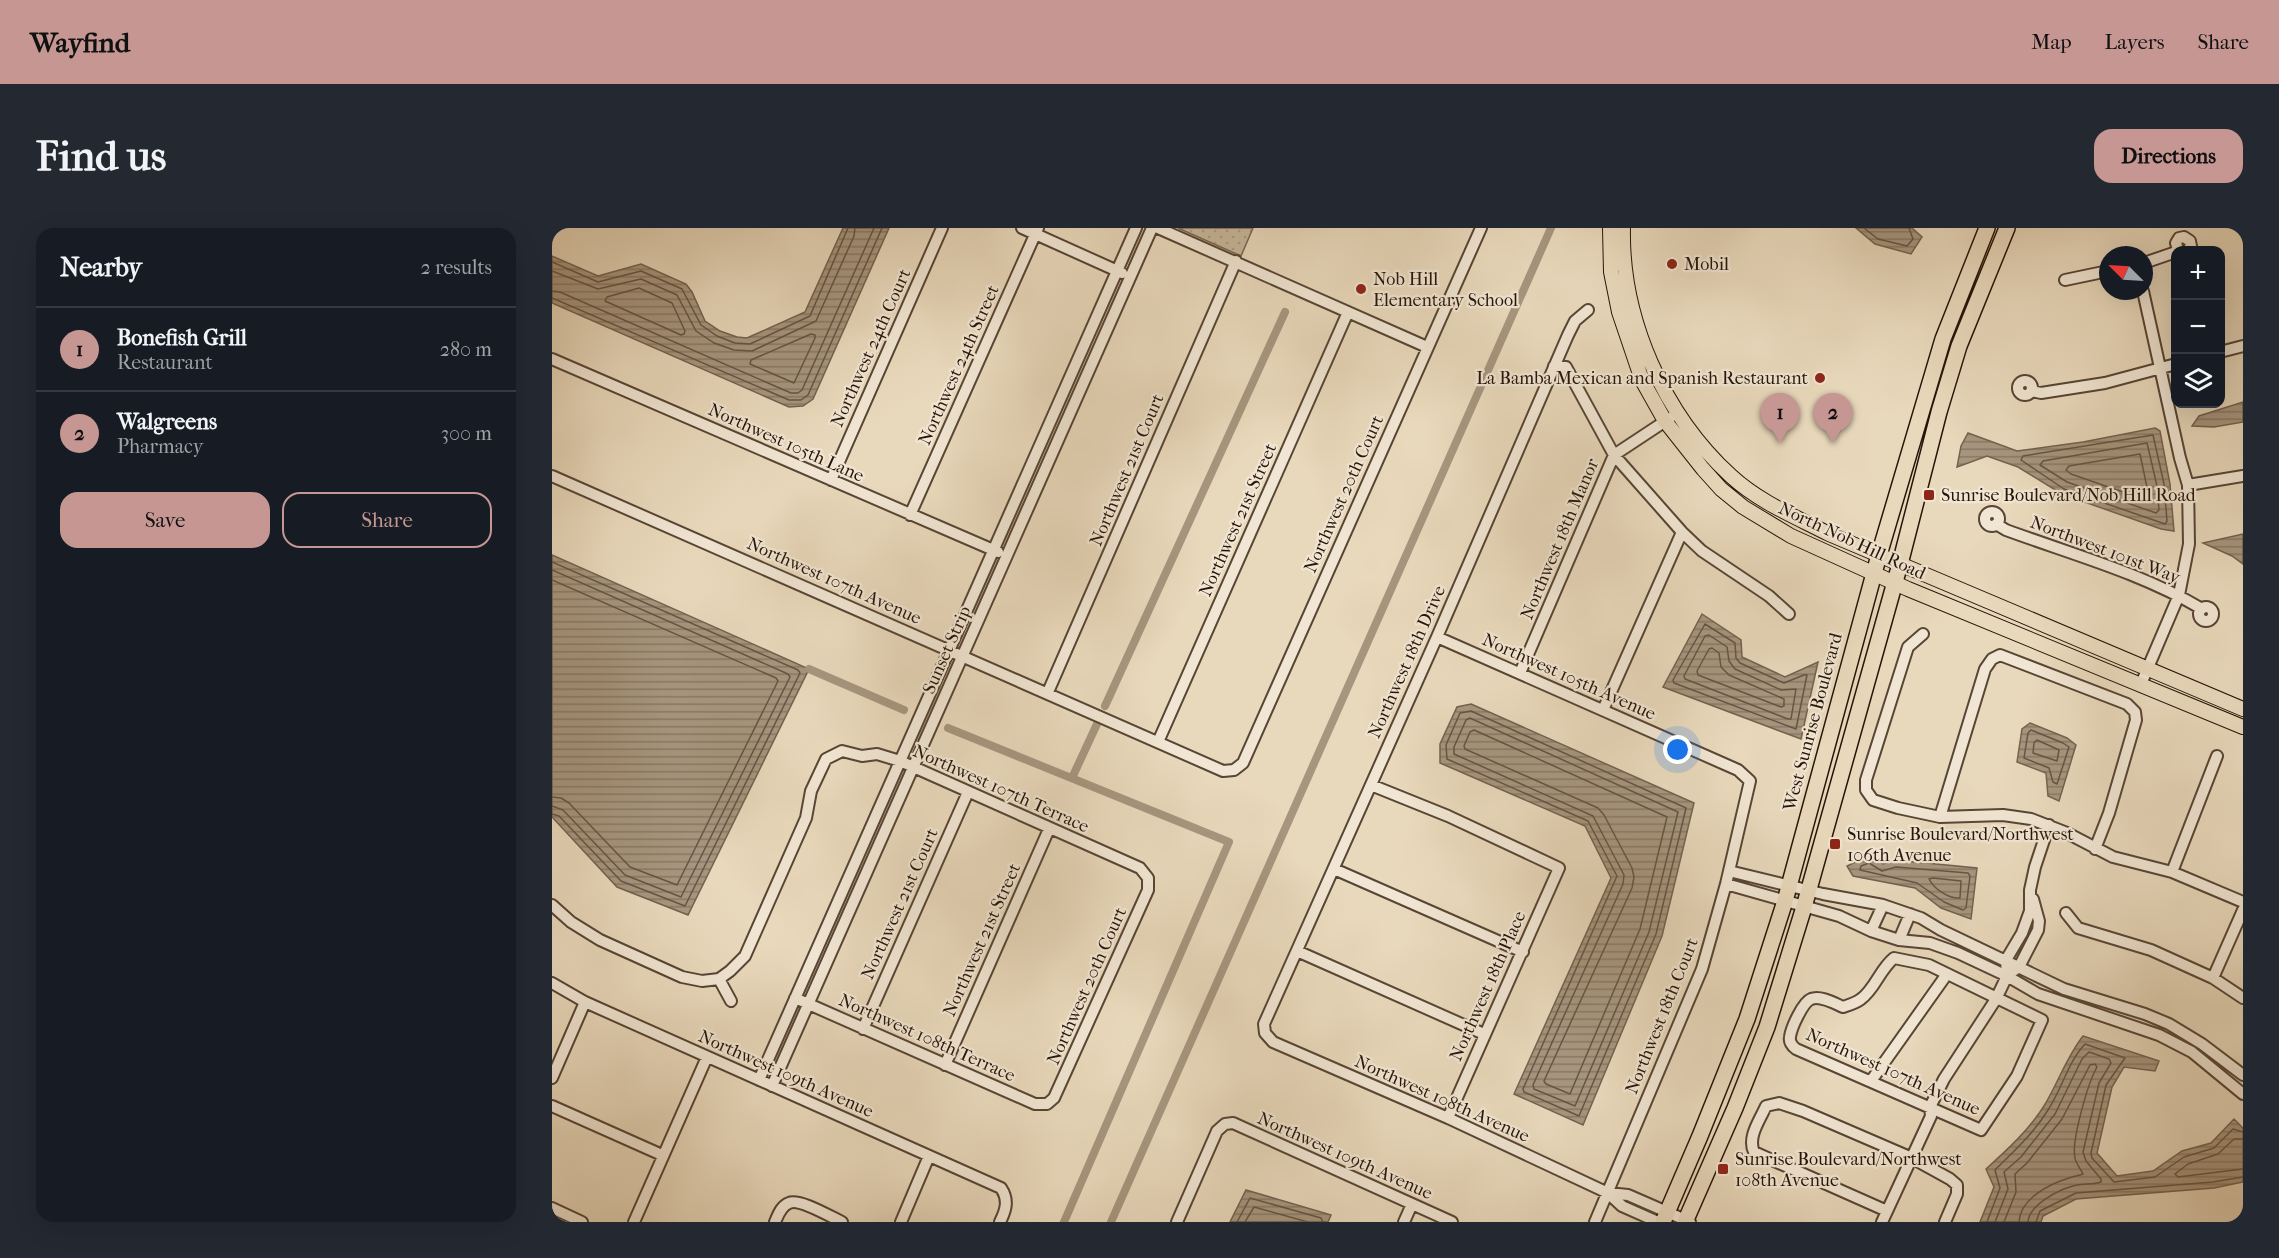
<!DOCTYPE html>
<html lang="en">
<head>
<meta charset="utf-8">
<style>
  :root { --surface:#171b24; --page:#242831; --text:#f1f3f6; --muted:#9ea1a6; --line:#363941; --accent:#c59692 }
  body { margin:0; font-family:"IM FELL French Canon",serif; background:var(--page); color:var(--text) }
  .controls { position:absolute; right:18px; top:18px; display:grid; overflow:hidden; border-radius:12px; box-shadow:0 6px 24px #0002 }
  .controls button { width:54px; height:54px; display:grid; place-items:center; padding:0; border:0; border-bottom:2px solid var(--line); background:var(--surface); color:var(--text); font:30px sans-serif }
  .compass { position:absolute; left:1547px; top:18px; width:54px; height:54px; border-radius:50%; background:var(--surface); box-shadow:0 6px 24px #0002; rotate:294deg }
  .you { position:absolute; left:1126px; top:522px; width:21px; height:21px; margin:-15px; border:4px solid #fff; border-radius:50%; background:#1a73e8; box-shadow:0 0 0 9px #1a73e833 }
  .badge { display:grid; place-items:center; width:39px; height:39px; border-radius:50%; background:var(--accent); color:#111; font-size:20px; font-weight:700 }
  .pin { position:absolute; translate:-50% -50px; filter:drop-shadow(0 2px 3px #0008) }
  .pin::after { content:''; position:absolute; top:32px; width:21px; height:18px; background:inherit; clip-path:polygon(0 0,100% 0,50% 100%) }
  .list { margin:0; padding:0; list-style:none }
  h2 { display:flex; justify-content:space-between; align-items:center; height:78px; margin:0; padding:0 24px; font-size:26px }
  h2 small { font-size:20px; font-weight:400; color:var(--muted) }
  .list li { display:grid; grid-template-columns:39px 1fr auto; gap:18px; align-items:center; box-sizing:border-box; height:84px; padding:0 24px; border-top:2px solid var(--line) }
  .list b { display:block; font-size:22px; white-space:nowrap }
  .list p { margin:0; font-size:20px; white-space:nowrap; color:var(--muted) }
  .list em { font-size:20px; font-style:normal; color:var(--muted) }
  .actions { display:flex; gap:12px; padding:18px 24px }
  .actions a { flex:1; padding:14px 0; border:2px solid var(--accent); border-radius:18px; text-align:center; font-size:21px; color:var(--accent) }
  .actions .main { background:var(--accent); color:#111 }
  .icon { flex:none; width:33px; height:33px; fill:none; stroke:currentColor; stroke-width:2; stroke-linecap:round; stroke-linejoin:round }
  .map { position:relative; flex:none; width:1691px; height:994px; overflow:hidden; border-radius:18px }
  header { display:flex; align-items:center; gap:36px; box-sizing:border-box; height:84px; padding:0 30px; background:var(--accent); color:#111 }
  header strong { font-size:28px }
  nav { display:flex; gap:33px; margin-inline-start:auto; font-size:21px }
  .intro { display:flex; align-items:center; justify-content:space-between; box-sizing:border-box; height:144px; padding:0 36px }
  h1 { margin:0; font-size:42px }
  .button { padding:15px 27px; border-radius:18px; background:var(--accent); color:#111; font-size:21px; font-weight:700 }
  main { display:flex; gap:36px; padding:0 36px }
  aside { flex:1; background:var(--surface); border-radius:18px; box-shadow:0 6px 24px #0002 }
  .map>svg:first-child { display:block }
  .grass { fill:url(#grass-dots); stroke:#776652; stroke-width:1.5 }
  .water { fill:url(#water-rules); stroke:#73624f; stroke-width:1.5 }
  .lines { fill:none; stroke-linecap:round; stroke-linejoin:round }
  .shore { stroke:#654; stroke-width:1.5 }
  .canal { stroke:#a7967f; stroke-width:8 }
  .minor-casing { stroke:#574535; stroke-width:14 }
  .major-casing { stroke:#261408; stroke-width:16 }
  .highway-casing { stroke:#261408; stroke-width:18 }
  .minor { stroke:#f1e6d3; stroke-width:10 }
  .major { stroke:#e9d9bc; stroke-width:14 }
  .highway { stroke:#e9d9bc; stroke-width:15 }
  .poi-dot { fill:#8f2418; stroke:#f1e6d3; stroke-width:2 }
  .labels { text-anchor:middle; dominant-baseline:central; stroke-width:4.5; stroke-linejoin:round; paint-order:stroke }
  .poi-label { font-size:18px; fill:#261408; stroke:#f1e6d3; text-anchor:start }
  .street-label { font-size:18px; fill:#261408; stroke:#f1e6d3 }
</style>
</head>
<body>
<header>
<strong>Wayfind</strong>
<nav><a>Map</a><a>Layers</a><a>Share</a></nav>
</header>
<div class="intro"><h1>Find us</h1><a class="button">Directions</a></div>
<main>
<aside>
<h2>Nearby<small>2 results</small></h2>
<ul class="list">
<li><span class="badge">1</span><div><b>Bonefish Grill</b><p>Restaurant</p></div><em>280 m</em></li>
<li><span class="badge">2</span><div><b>Walgreens</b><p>Pharmacy</p></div><em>300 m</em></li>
</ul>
<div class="actions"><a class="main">Save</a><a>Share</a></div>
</aside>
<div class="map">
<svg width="1691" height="994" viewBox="0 0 1691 994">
  <defs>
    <pattern id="grass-dots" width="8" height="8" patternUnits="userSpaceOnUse" patternTransform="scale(1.5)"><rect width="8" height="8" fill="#c8b89d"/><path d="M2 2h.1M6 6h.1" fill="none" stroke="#ac9d86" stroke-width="1.8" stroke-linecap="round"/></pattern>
    <pattern id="water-rules" width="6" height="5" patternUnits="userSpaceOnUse" patternTransform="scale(1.5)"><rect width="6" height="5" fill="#a7967f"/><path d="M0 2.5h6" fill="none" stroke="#887966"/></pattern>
  </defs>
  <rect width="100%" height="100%" fill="#e9d9bc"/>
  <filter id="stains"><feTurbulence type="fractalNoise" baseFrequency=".00333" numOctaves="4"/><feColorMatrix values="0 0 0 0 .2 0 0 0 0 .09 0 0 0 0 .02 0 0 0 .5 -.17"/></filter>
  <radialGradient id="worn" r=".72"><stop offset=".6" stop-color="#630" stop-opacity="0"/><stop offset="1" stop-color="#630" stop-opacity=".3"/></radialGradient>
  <path class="grass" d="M626,0H701L689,28Z"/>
  <path class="water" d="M291,0H337L261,171L251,178L237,179L0,75V28L46,48L89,36L134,56L140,64L153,93L168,103L185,109L195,110L253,84Z
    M1304,0H1360L1370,9L1359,26L1323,16Z
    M1691,174V194L1662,199L1640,198L1647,188Z
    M1603,200L1608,203L1618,256L1622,303L1609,301L1510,266L1466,239L1435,228L1405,239L1409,218L1416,205L1465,223L1531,214Z
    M1691,306V336L1680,328L1651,315Z
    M0,327L257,441L136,687L65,659L0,589Z
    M1150,386L1189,412L1190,429L1233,449L1266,434L1249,511L1111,459Z
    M919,476L1142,575L1110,708L1031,897L962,866L1059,650L1033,598L888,535V516L905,479Z
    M1478,495L1515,510L1524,517L1507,573L1496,568L1494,545L1465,534L1470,501Z
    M1316,628L1331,636L1343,632L1425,640L1419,691L1389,680L1363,660L1301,648L1295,638Z
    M1531,808L1607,833L1603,843L1572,839L1560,859L1545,925L1565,948L1601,943L1630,923L1659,915L1682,891L1691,900V954L1662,960L1524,971L1491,988L1489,994H1428L1442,959L1434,941C1455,922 1477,902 1492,878C1506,855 1514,830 1531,808Z
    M694,962L779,987L776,994H678Z"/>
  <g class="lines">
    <path class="shore" d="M1312,0L1326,11L1355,18L1361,11L1357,0
      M0,34L46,54L89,43L130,61L149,97L165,108L183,115L198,116L258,88L296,0
      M0,43L46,61L89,51L125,67L144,103L162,115L182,122L200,123L264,93L302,8L303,0
      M87,60L120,75L133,103L132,106L129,107L53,73L55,69Z
      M0,63L8,64L239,165H246L250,162L322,0
      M0,70L237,172H249L256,167L330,0
      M259,106L263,107V110L242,155L198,136L199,132Z
      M1601,207L1612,256L1615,293L1613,296L1512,261L1469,232L1471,228Z
      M1595,215L1605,258L1607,282L1604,285L1515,254L1488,237L1491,233Z
      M1588,226L1597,269L1594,272L1519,246L1514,242L1517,238Z
      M0,334L246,442L248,445L133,678L69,653L7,588L0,586
      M0,342L236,446L238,449L129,669L73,647L11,582L0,578
      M0,352L224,450L226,453L125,657L78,639L17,575L9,570L0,569
      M1153,396L1183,415L1184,430L1188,435L1232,455L1252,447H1255L1244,501L1122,455L1121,452Z
      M1157,407L1175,419L1177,433L1183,441L1229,462L1244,461L1239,491H1236L1133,451L1132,448L1153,408Z
      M1160,420L1167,425L1169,439L1177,447L1232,471V478L1229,479L1146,447L1145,443L1157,421Z
      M919,483L1134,580L1104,706L1027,888L972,864L971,861L1065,648L1036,593L895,531L894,517L908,485Z
      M918,490L1126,584L1097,704L1023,878L982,861L981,857L1071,656L1072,647L1041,588L902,526V519L914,492Z
      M922,502L1115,589L1088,701L1018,866L994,856L992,853L1080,660L1082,649L1080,640L1052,587L1046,580L913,521L912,518L918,504Z
      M1479,502L1511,515L1517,519L1505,556L1501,554L1497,540L1472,530L1476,505Z
      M1485,512L1507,522L1505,533L1481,525L1482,515Z
      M1317,635L1330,643L1344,639L1416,645L1418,648L1414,680L1411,682L1392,674L1365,655L1308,642L1309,638Z
      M1381,650L1409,653L1408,670C1397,671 1382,661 1377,651Z
      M1691,911H1682L1666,926L1636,936L1623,946L1626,949L1691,941
      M685,994L698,970L769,990L771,994
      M693,994L702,979L756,994
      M1435,994L1448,960L1443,942C1462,923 1482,905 1496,882C1510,861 1516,834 1533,816L1573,830L1554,857L1539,925L1540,930L1562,954L1603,949L1632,929L1662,920L1681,901L1691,904
      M1443,994L1456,961L1452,944L1469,929L1503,886L1530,831L1537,824L1557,831L1559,835L1547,855L1531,924L1534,933L1549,951V954C1541,957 1531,955 1521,958C1506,962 1477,977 1476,994
      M1452,994L1464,964L1463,946L1475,935L1510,891L1538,837L1543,836L1545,839C1536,855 1519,913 1523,930C1524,936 1529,941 1531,946C1526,948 1522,948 1517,950C1497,956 1468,971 1467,994
      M1484,994L1488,983L1524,965L1661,954L1691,949"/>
    <path class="canal" d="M1690,0L1691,1
      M257,441L352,482
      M553,478L733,84
      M396,500L677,614L512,994
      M520,550L545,496
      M559,994L999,0"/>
    <defs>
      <path id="minor" d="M470,0L570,45
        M606,0L875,119
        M1626,22L1624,15L1627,10L1632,9L1638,13L1639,18L1636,22
        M1592,35L1624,24
        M1513,52L1556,43
        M1036,82L1023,93L1016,107L885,409L712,796L713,805L721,814L896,890L1056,965L1070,978L1106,994
        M1668,124L1691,118
        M0,131L446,324
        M1002,138L1014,139L1062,227L1130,304L1150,323L1217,368L1237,386
        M1466 160a7 7 0 1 1 14 0a7 7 0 1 1-14 0Z
        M1479,163L1489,165L1553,155L1624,136
        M0,248L671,543L682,542L691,535L929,0
        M279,252L390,0
        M1636,257L1691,248
        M1433 291a7 7 0 1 1 14 0a7 7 0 1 1-14 0Z
        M358,287L486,0
        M1444,296L1454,302C1519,326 1590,345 1650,381
        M1647 386a7 7 0 1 1 14 0a7 7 0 1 1-14 0Z
        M1371,406L1356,419L1314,552V562L1321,572L1346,580L1388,589L1451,587L1479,591L1515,605L1561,629L1620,644L1691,674
        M885,409L1186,542L1198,553L1174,656L1150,741L1043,994
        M968,445L1062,227L1118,190
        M1589,456L1627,367L1637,316L1636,257L1628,230L1591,63
        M496,464L684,33
        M1051,482L1130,304
        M606,514L796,84
        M819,557L896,588L1007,640L896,890
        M1388,589L1433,441L1440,431L1448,427L1575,476L1583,484L1584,492L1557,585L1543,621
        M782,641L971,724
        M1177,643L1271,666L1331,677L1369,690L1389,702L1512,761L1593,786L1617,796L1650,816L1691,847
        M1620,644L1665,528
        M1174,656L1287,688L1319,703L1347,712L1378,715L1406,725L1455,748L1486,766L1607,807L1640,824L1691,866
        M0,677L19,694L48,712L130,749L150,753L167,751L179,773
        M1514,685L1526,700L1599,722L1661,750L1691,770
        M1319,703L1331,677
        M1347,712L1358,686
        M745,723L932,806
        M1342,730L1377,737L1490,792L1465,848L1429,902L1244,821C1240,818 1237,814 1238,809C1239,800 1251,774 1259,771C1268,767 1282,775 1291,779C1297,777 1304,775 1309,771C1323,761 1328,741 1342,730Z
        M1461,743L1467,739L1486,702L1487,693L1481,671
        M1661,750L1691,682
        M167,751L178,743L193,728L254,590L259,563L274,531L290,523L310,528L325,526L348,533L588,640L596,650V662L502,870L495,876H483L243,770
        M0,755L33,774L449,960C457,972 454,982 448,994
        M311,801L416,564
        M393,837L497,601
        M0,850L33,774
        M207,852L584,0
        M1319,853L1395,746
        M220,858L600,0
        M0,878L110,927
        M1056,965L1076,967L1138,994
        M0,980L30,994
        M1335,983L1202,924C1195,909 1208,892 1214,878L1227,875L1251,883L1360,930L1398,951L1405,957V966L1393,994
        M82,994L155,829
        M223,994C226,987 229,978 237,975C247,970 279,989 290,994
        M349,994L377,928
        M625,994L665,903L673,896L681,895L900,994
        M852,994L860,976
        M1330,994L1379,888L1378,879L1392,851L1444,771L1455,748L1454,732L1470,705L1478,683V662L1483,639L1497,597"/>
      <path id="major" d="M1058,0L1059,44L1067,84L1090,152L1113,193L1151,241L1169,261L1191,279L1239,308L1356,361L1691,499
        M1071,0C1069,91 1112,187 1179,248C1207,274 1244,289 1277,306L1691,481"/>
      <path id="highway" d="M1111,994L1148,908L1195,791L1233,673L1327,327L1391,111L1435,0
        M1133,994L1183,880L1215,799L1252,679L1348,336L1387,184L1407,118L1455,0"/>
    </defs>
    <use href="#minor" class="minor-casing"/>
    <use href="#major" class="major-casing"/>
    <use href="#highway" class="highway-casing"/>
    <use href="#minor" class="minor"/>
    <use href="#major" class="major"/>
    <use href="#highway" class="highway"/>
  </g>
  <g class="poi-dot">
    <circle cx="1120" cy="36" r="6"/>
    <circle cx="809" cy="61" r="6"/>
    <circle cx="1268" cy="150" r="6"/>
    <rect x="1371" y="261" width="12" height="12" rx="3"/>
    <rect x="1277" y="610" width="12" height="12" rx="3"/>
    <rect x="1165" y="935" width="12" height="12" rx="3"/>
  </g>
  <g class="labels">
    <g class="poi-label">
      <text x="1132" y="36">Mobil</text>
      <text x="821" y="51">Nob Hill<tspan x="821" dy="21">Elementary School</tspan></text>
      <text x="1256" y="150" text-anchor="end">La Bamba Mexican and Spanish Restaurant</text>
      <text x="1389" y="267">Sunrise Boulevard/Nob Hill Road</text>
      <text x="1295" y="606">Sunrise Boulevard/Northwest<tspan x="1295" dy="21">106th Avenue</tspan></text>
      <text x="1183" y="931">Sunrise Boulevard/Northwest<tspan x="1183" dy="21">108th Avenue</tspan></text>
    </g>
    <g class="street-label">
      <text transform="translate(319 120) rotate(-66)">Northwest 24th Court</text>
      <text transform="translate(407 137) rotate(-66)">Northwest 24th Street</text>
      <text transform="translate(234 215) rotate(24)">Northwest 105th Lane</text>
      <text transform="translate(575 242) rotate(-67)">Northwest 21st Court</text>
      <text transform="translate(792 266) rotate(-66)">Northwest 20th Court</text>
      <text transform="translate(686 292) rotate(-66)">Northwest 21st Street</text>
      <text transform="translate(1008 311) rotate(-67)">Northwest 18th Manor</text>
      <text transform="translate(1300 313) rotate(25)">North Nob Hill Road</text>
      <text transform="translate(1553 322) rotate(21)">Northwest 101st Way</text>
      <text transform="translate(282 353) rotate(24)">Northwest 107th Avenue</text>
      <text transform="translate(395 422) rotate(-66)">Sunset Strip</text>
      <text transform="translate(855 434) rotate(-66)">Northwest 18th Drive</text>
      <text transform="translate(1017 449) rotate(24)">Northwest 105th Avenue</text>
      <text transform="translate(1261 494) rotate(-75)">West Sunrise Boulevard</text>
      <text transform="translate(449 561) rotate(24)">Northwest 107th Terrace</text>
      <text transform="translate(348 676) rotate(-66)">Northwest 21st Court</text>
      <text transform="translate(430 712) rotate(-66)">Northwest 21st Street</text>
      <text transform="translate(535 758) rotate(-66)">Northwest 20th Court</text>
      <text transform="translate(936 758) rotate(-66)">Northwest 18th Place</text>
      <text transform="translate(1110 788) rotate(-68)">Northwest 18th Court</text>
      <text transform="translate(375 810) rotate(24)">Northwest 108th Terrace</text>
      <text transform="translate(1341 844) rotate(24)">Northwest 107th Avenue</text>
      <text transform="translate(234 846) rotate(24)">Northwest 109th Avenue</text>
      <text transform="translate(890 871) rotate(24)">Northwest 108th Avenue</text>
      <text transform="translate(793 928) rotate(24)">Northwest 109th Avenue</text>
    </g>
  </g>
  <rect width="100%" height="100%" filter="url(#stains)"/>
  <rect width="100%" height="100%" fill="url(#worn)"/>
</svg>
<div class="controls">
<button>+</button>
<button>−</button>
<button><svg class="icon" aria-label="layers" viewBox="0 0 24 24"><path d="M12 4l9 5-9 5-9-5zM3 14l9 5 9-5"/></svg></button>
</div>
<svg class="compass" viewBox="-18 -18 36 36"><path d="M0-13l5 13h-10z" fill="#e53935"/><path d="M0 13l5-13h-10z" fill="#9ea1a6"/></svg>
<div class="you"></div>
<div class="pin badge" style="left:1228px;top:215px">1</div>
<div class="pin badge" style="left:1281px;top:215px">2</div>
</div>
</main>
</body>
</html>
